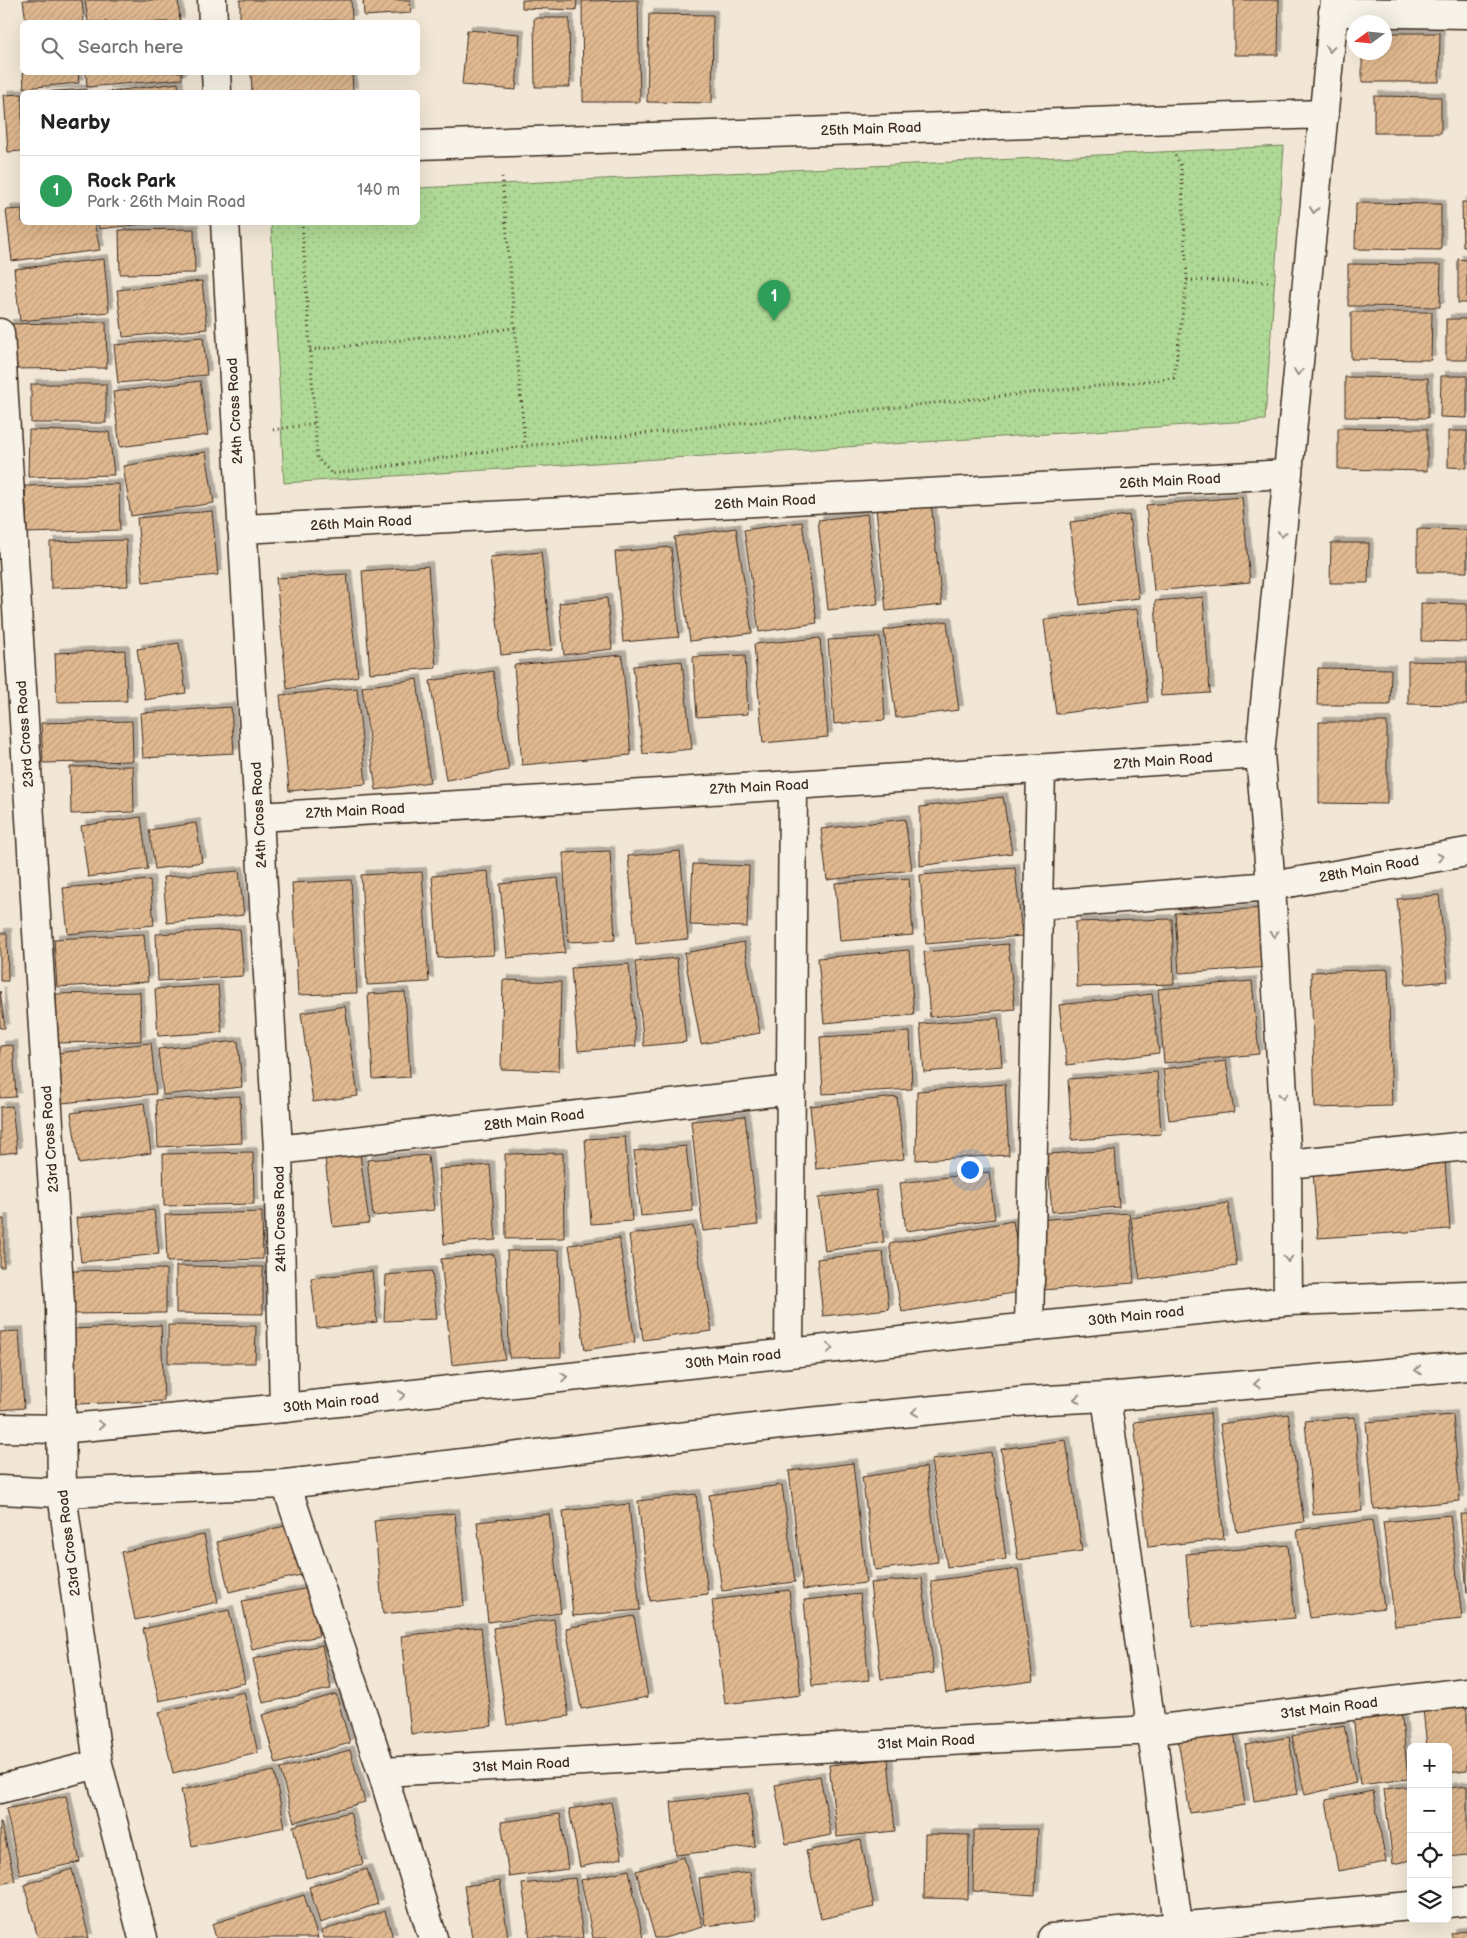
<!DOCTYPE html>
<html lang="en">
<head>
<meta charset="utf-8">
<style>
  :root { --surface:#fff; --page:#f2f2f2; --text:#222; --muted:#767676; --line:#e0e0e0; --accent:#db2777 }
  body { margin:0; font-family:"Balsamiq Sans",sans-serif; background:var(--page); color:var(--text) }
  .controls { position:absolute; right:15px; bottom:15px; display:grid; overflow:hidden; border-radius:8px; box-shadow:0 5px 20px #0002 }
  .controls button { width:45px; height:45px; display:grid; place-items:center; padding:0; border:0; border-bottom:1px solid var(--line); background:var(--surface); color:var(--text); font:25px sans-serif }
  .compass { position:absolute; left:1347px; top:15px; width:45px; height:45px; border-radius:50%; background:var(--surface); box-shadow:0 5px 20px #0002; rotate:255deg }
  .you { position:absolute; left:969px; top:1169px; width:18px; height:18px; margin:-12px; border:4px solid #fff; border-radius:50%; background:#1a73e8; box-shadow:0 0 0 8px #1a73e833 }
  .badge { display:grid; place-items:center; width:32px; height:32px; border-radius:50%; background:var(--accent); color:#fff; font-size:16px; font-weight:700 }
  .pin { position:absolute; translate:-50% -41px; filter:drop-shadow(0 1px 2px #0008) }
  .pin::after { content:''; position:absolute; top:26px; width:18px; height:15px; background:inherit; clip-path:polygon(0 0,100% 0,50% 100%) }
  .list { margin:0; padding:0; list-style:none }
  h2 { display:flex; justify-content:space-between; align-items:center; height:65px; margin:0; padding:0 20px; font-size:21px }
  h2 small { font-size:16px; font-weight:400; color:var(--muted) }
  .list li { display:grid; grid-template-columns:32px 1fr auto; gap:15px; align-items:center; box-sizing:border-box; height:70px; padding:0 20px; border-top:1px solid var(--line) }
  .list b { display:block; font-size:19px; white-space:nowrap }
  .list p { margin:0; font-size:16px; white-space:nowrap; color:var(--muted) }
  .list em { font-size:16px; font-style:normal; color:var(--muted) }
  .icon { flex:none; width:28px; height:28px; fill:none; stroke:currentColor; stroke-width:2; stroke-linecap:round; stroke-linejoin:round }
  .map { position:relative; flex:none; width:1467px; height:1938px; overflow:hidden }
  .search { position:absolute; background:var(--surface); box-shadow:0 5px 20px #0002; left:20px; top:20px; width:400px; height:55px; display:flex; align-items:center; gap:12px; box-sizing:border-box; padding:0 18px; border-radius:8px; color:var(--muted); font-size:19px }
  .panel { position:absolute; background:var(--surface); box-shadow:0 5px 20px #0002; left:20px; top:90px; width:400px; height:135px; border-radius:8px }
  .map>svg:first-child { display:block }
  .park { fill:url(#park-dots); stroke:#75825a }
  .building { fill:url(#building-hatch); stroke:#3b2a1e; filter:url(#shadow) }
  .lines { fill:none; stroke-linecap:round; stroke-linejoin:round }
  .street-casing { stroke:#3b2a1e; stroke-width:31 }
  .secondary-casing { stroke:#3b2a1e; stroke-width:31 }
  .path { stroke:#3b2a1e; stroke-width:3; stroke-dasharray:1 4; stroke-linecap:butt }
  .street { stroke:#f7f3e8; stroke-width:28 }
  .secondary { stroke:#f7f3e8; stroke-width:28 }
  .oneway { stroke:#998e83 }
  .labels { text-anchor:middle; dominant-baseline:central; stroke-width:4; stroke-linejoin:round; paint-order:stroke }
  .street-label { font-size:14px; fill:#3b2a1e; stroke:#f7f3e8 }
</style>
</head>
<body>
<div class="map">
<svg width="1467" height="1938" viewBox="0 0 1467 1938">
  <defs>
    <pattern id="park-dots" width="8" height="8" patternUnits="userSpaceOnUse" patternTransform="scale(1.25)"><rect width="8" height="8" fill="#afd996"/><path d="M2 2h.1M6 6h.1" fill="none" stroke="#97ba81" stroke-width="1.8" stroke-linecap="round"/></pattern>
    <pattern id="building-hatch" width="6" height="6" patternUnits="userSpaceOnUse" patternTransform="scale(1.25)"><rect width="6" height="6" fill="#e0b990"/><path d="M-1 1l2-2M0 6l6-6M5 7l2-2" fill="none" stroke="#c19f7c"/></pattern>
    <filter id="shadow"><feDropShadow dx="4.5" dy="-4.5" stdDeviation="0" flood-color="#0004"/></filter>
  </defs>
  <rect width="100%" height="100%" fill="#f2e7d6"/>
  <filter id="ink" filterUnits="userSpaceOnUse"><feTurbulence type="fractalNoise" baseFrequency=".02" numOctaves="2"/><feDisplacementMap in="SourceGraphic" scale="10" xChannelSelector="R" yChannelSelector="G"/><feConvolveMatrix kernelMatrix="1 2 1 2 8 2 1 2 1" color-interpolation-filters="sRGB"/></filter>
  <g filter="url(#ink)">
    <path class="park" d="M1284,146L1265,420L284,483L271,223L418,222V188Z"/>
    <path class="building" d="M23,0H82L84,22H26Z
      M85,0H178L180,22H88Z
      M240,0H351L352,20L240,22Z
      M363,0H410L411,13L364,16Z
      M522,0H577L576,10L522,8Z
      M638,0L640,102H583L582,1Z
      M1234,0H1279L1278,55H1234Z
      M649,14L713,15L712,103L647,102Z
      M534,18H569L570,87H535Z
      M467,30L520,34L516,90L462,85Z
      M1384,33H1440L1439,82H1362V52H1384Z
      M23,72H78L79,83L24,88Z
      M86,72H182V79L87,87Z
      M251,72H352L353,92H252Z
      M178,83L179,92H106Z
      M87,89V92H41Z
      M22,94V151L8,152L4,95Z
      M1374,96L1441,97V133H1374Z
      M1462,202H1467V247H1463Z
      M1356,203L1441,204V250L1355,249Z
      M22,209V222H94L100,250L12,261L6,210Z
      M98,222H160L99,229Z
      M194,229L195,273L120,274L119,230Z
      M104,259L109,312L20,321L14,269Z
      M1458,259L1467,260V303H1458Z
      M1348,264L1441,265L1440,307L1348,306Z
      M202,281L207,329L123,337L117,290Z
      M1351,312H1432L1431,360L1351,359Z
      M1446,319H1467V360H1446Z
      M106,322L107,368L9,369L8,324Z
      M203,337L207,375L118,383L114,345Z
      M1441,376H1467V418L1440,417Z
      M1345,377L1428,378V418L1345,417Z
      M200,381L208,435L120,447L113,392Z
      M31,384H106V423H31Z
      M1338,428L1427,429V471L1338,469Z
      M29,430L109,432L114,475L28,477Z
      M1448,431H1467V468L1448,467Z
      M206,452L214,503L131,516L123,466Z
      M119,484L120,530L27,533L25,486Z
      M1242,497L1250,582L1154,591L1146,505Z
      M931,502L942,605L886,611L876,508Z
      M212,511L218,575L143,582L137,518Z
      M867,514L878,604L828,610L818,520Z
      M1129,515L1139,598L1080,605L1070,522Z
      M802,522L817,623L759,632L744,530Z
      M736,528L752,633L690,641L674,537Z
      M1417,529L1467,530V572H1417Z
      M126,540L128,586L51,588L50,542Z
      M1331,543H1369L1368,583H1330Z
      M671,547L679,637L623,642L615,552Z
      M541,552L552,650L501,655L490,557Z
      M428,566L436,668L370,673L362,571Z
      M347,574L358,676L287,689L276,578Z
      M1203,597L1210,693L1161,696L1155,601Z
      M607,598L612,649L564,655L559,603Z
      M1421,603L1467,604V642L1421,641Z
      M1137,609L1148,702L1056,714L1044,620Z
      M947,621L959,710L896,718L884,630Z
      M880,637L885,720L834,724L828,640Z
      M820,638L828,737L763,743L754,644Z
      M179,643L186,693L145,700L137,649Z
      M125,650L127,701L57,702L55,653Z
      M622,655L631,755L522,765L514,665Z
      M745,655L748,714L697,717L693,657Z
      M682,661L692,749L643,754L633,666Z
      M1408,661L1467,662V705L1408,704Z
      M1318,668L1391,669L1390,705H1317Z
      M493,671L509,770L446,780L430,681Z
      M417,679L430,782L376,790L362,687Z
      M357,688L366,784L289,791L280,695Z
      M231,707L234,753L143,758L140,713Z
      M132,721L133,761L43,763L41,723Z
      M1319,722H1387V804L1319,803Z
      M133,766L134,812L71,814L70,767Z
      M1003,797L1012,853L920,866V807Z
      M141,817L148,869L88,877L81,826Z
      M905,819L912,870L827,880L821,829Z
      M196,823L202,862L155,869L149,830Z
      M610,851L615,940L568,942L563,853Z
      M680,851L688,939L636,944L628,856Z
      M693,864L749,866L747,927L690,925Z
      M1015,868L1022,936L926,944L920,875Z
      M239,871L244,915L167,923L163,877Z
      M488,871L494,955L438,958L432,876Z
      M422,872L429,982L367,985L361,875Z
      M558,878L565,953L507,958L500,884Z
      M909,878L913,935L840,941L835,883Z
      M150,880L154,925L68,934L63,888Z
      M351,880L357,993L298,995L292,883Z
      M1439,895L1448,981L1406,985L1397,899Z
      M1267,908L1271,967L1179,973L1175,913Z
      M1172,919L1174,984L1077,987L1075,922Z
      M240,929L244,976L158,981L156,934Z
      M0,933H7L8,981H0Z
      M144,934L148,982L57,987L54,939Z
      M744,942L760,1033L701,1044L684,953Z
      M1008,944L1015,1009L930,1017L924,952Z
      M909,950L914,1015L824,1023L818,958Z
      M677,958L686,1042L644,1046L635,962Z
      M629,964L636,1046L578,1051L571,968Z
      M1388,969L1392,1106L1315,1108L1311,972Z
      M503,980L561,982L559,1071L501,1069Z
      M1252,981L1259,1054L1164,1063L1158,989Z
      M218,985L222,1032L158,1036L155,989Z
      M0,991L5,1028H0Z
      M140,992L141,1041L57,1043L56,994Z
      M405,992L410,1077L373,1079L368,994Z
      M1152,994L1159,1053L1067,1065L1059,1005Z
      M345,1006L358,1096L313,1102L301,1013Z
      M998,1018L1002,1066L924,1072L920,1024Z
      M910,1032L912,1089L823,1094L820,1037Z
      M238,1041L242,1087L163,1095L158,1049Z
      M151,1043L156,1094L62,1103L57,1053Z
      M13,1045L16,1097L0,1098V1046Z
      M1226,1061L1234,1112L1169,1120L1163,1069Z
      M1157,1072L1161,1134L1072,1140L1068,1079Z
      M1005,1084L1009,1155L916,1160L917,1091Z
      M240,1096L242,1143L158,1147L156,1100Z
      M897,1097L904,1159L816,1169L810,1106Z
      M144,1103L151,1153L79,1164L71,1113Z
      M12,1106L17,1152L0,1154V1107Z
      M745,1116L758,1225L703,1231L691,1121Z
      M625,1137L632,1221L591,1224L585,1139Z
      M686,1146L693,1211L641,1216L634,1151Z
      M1115,1150L1119,1207L1052,1212L1047,1154Z
      M253,1152L254,1204L164,1206L163,1154Z
      M563,1153L564,1238L506,1239L505,1154Z
      M360,1154L369,1223L333,1227L325,1158Z
      M428,1155L434,1210L373,1216L367,1160Z
      M1445,1162L1450,1229L1318,1238L1313,1171Z
      M490,1165L496,1240L444,1244L439,1169Z
      M989,1172L995,1219L906,1231L900,1183Z
      M876,1190L884,1242L825,1251L818,1198Z
      M1228,1203L1237,1266L1140,1280L1131,1218Z
      M154,1210L159,1254L81,1262L76,1218Z
      M262,1212L263,1259L167,1262L165,1215Z
      M1129,1213L1134,1283L1042,1290L1037,1220Z
      M0,1219H4V1267H0Z
      M1013,1221L1025,1291L902,1312L889,1244Z
      M693,1226L712,1331L643,1340L629,1235Z
      M619,1238L635,1342L585,1350L569,1245Z
      M559,1250L561,1357L509,1358L507,1251Z
      M883,1252L889,1309L823,1316L817,1259Z
      M494,1254L505,1359L452,1365L441,1259Z
      M176,1266L263,1267V1314L176,1313Z
      M166,1269V1313L73,1314V1271Z
      M372,1271L377,1322L317,1328L311,1278Z
      M432,1271L437,1319L384,1321L386,1275Z
      M161,1325L164,1401L76,1404L73,1329Z
      M168,1325L256,1326L255,1363H168Z
      M19,1331L24,1408L0,1410V1332Z
      M1210,1413L1224,1539L1148,1547L1134,1422Z
      M1288,1414L1304,1522L1237,1532L1220,1424Z
      M1453,1415L1460,1501L1374,1509L1366,1422Z
      M1355,1417L1362,1511L1313,1515L1305,1421Z
      M1066,1440L1082,1551L1018,1560L1001,1449Z
      M991,1452L1006,1559L947,1567L931,1460Z
      M853,1463L866,1583L803,1590L789,1471Z
      M926,1467L938,1562L875,1570L862,1477Z
      M782,1485L795,1582L722,1591L709,1495Z
      M696,1494L708,1594L650,1601L638,1501Z
      M629,1504L640,1610L573,1616L563,1511Z
      M455,1513L464,1606L383,1614L374,1521Z
      M549,1514L561,1613L488,1622L477,1522Z
      M1460,1514H1467V1593Z
      M1450,1515L1462,1619L1395,1626L1383,1522Z
      M1372,1520L1384,1608L1310,1618L1297,1530Z
      M293,1524L305,1574L229,1592L217,1542Z
      M204,1535L218,1602L135,1620L121,1552Z
      M1288,1545L1295,1618L1192,1627L1186,1554Z
      M1018,1569L1033,1681L946,1693L931,1581Z
      M922,1578L934,1673L881,1679L870,1583Z
      M309,1588L319,1636L252,1650L242,1601Z
      M789,1590L801,1695L725,1704L712,1600Z
      M860,1594L869,1680L812,1686L804,1600Z
      M229,1610L245,1683L159,1701L143,1629Z
      M634,1616L648,1697L581,1709L566,1628Z
      M554,1619L569,1716L507,1725L493,1628Z
      M481,1627L492,1726L411,1734L401,1636Z
      M322,1645L331,1689L263,1703L253,1659Z
      M244,1692L258,1753L173,1773L159,1712Z
      M336,1694L350,1743L276,1764L262,1715Z
      M1467,1705V1771L1448,1773V1747H1427L1423,1709Z
      M1401,1709L1408,1779L1360,1785L1353,1713Z
      M1344,1725L1356,1783L1305,1795L1292,1736Z
      M1234,1732L1245,1805L1190,1813L1178,1740Z
      M1289,1737L1298,1794L1254,1801L1245,1745Z
      M350,1750L365,1802L294,1822L280,1769Z
      M888,1759L895,1831L837,1837L829,1765Z
      M274,1771L285,1827L192,1846L181,1790Z
      M820,1776L831,1835L786,1844L775,1785Z
      M1411,1786V1860L1393,1864L1384,1789Z
      M1467,1786V1855L1448,1857V1788Z
      M1373,1791L1386,1862L1338,1871L1326,1800Z
      M749,1793L755,1846L676,1855L671,1802Z
      M66,1796L80,1862L20,1875L6,1809Z
      M611,1802L622,1858L580,1867L569,1809Z
      M350,1812L363,1864L306,1878L293,1826Z
      M560,1814L568,1869L509,1877L501,1822Z
      M0,1822H1L15,1881L0,1884Z
      M1038,1829L1035,1895L973,1891L974,1830Z
      M925,1834L969,1835L968,1899L924,1898Z
      M861,1840L874,1907L821,1919L806,1851Z
      M684,1857L703,1927L664,1938H655L636,1871Z
      M72,1869L89,1938H38L24,1885Z
      M367,1869L378,1904L320,1923L309,1887Z
      M629,1870L643,1938H593L581,1880Z
      M750,1872L756,1920L705,1926L699,1878Z
      M575,1878L583,1938H530L522,1884Z
      M500,1881L508,1938H472L464,1886Z
      M304,1895L318,1938H216L212,1924Z
      M385,1911L393,1938H324L321,1931Z
      M1467,1931V1938H1452L1451,1933Z"/>
    <g class="lines">
      <defs>
        <path id="street" d="M212,0L213,22
          M1333,12L1467,14
          M216,72L217,92
          M418,145L1324,114
          M225,222L278,1150L284,1408
          M0,333L60,1303L62,1493L98,1764L143,1938
          M242,529L1288,474
          M259,817L793,785L1260,754
          M1038,905L1271,886L1467,852
          M278,1150L790,1090
          M1287,1164L1467,1146
          M1288,1301L1287,1164L1271,886L1260,754L1335,0
          M1029,1327L1041,770
          M789,1353L793,785
          M1106,1397L1180,1938
          M286,1484L382,1772L433,1938
          M382,1772L1152,1730L1467,1692
          M0,1789L98,1764
          M1448,1903L1467,1901
          M1052,1938L1411,1906"/>
        <path id="secondary" d="M0,1428L60,1429L284,1408L1029,1327L1288,1301L1467,1295
          M0,1490L62,1493L286,1484L788,1424L1027,1401L1106,1397L1467,1366"/>
      </defs>
      <use href="#street" class="street-casing"/>
      <use href="#secondary" class="secondary-casing"/>
      <path class="path" d="M502,177L525,446
        M302,222L317,458L332,474L525,446L1174,378L1187,280L1181,166L1174,154
        M1187,280L1271,282
        M310,350L515,328
        M273,430L315,423"/>
      <use href="#street" class="street"/>
      <use href="#secondary" class="secondary"/>
    </g>
    <defs><path id="oneway-chevron" d="M-2-3.5L2.5 0L-2 3.5" fill="none" stroke-width="1.6" stroke-linecap="round" stroke-linejoin="round" transform="scale(1.25)"/></defs>
    <g class="oneway">
      <use href="#oneway-chevron" transform="translate(1330 49) rotate(95)"/>
      <use href="#oneway-chevron" transform="translate(1314 210) rotate(96)"/>
      <use href="#oneway-chevron" transform="translate(1298 372) rotate(96)"/>
      <use href="#oneway-chevron" transform="translate(1282 534) rotate(96)"/>
      <use href="#oneway-chevron" transform="translate(1440 857) rotate(-10)"/>
      <use href="#oneway-chevron" transform="translate(1274 934) rotate(87)"/>
      <use href="#oneway-chevron" transform="translate(1283 1096) rotate(87)"/>
      <use href="#oneway-chevron" transform="translate(1288 1259) rotate(90)"/>
      <use href="#oneway-chevron" transform="translate(830 1348) rotate(-6)"/>
      <use href="#oneway-chevron" transform="translate(1418 1370) rotate(175)"/>
      <use href="#oneway-chevron" transform="translate(564 1377) rotate(-6)"/>
      <use href="#oneway-chevron" transform="translate(1257 1384) rotate(175)"/>
      <use href="#oneway-chevron" transform="translate(402 1395) rotate(-6)"/>
      <use href="#oneway-chevron" transform="translate(1077 1399) rotate(178)"/>
      <use href="#oneway-chevron" transform="translate(915 1412) rotate(174)"/>
      <use href="#oneway-chevron" transform="translate(101 1425) rotate(-5)"/>
    </g>
  </g>
  <g class="labels">
    <g class="street-label">
      <text transform="translate(871 129) rotate(-2)">25th Main Road</text>
      <text transform="translate(235 411) rotate(-93)">24th Cross Road</text>
      <text transform="translate(1170 481) rotate(-3)">26th Main Road</text>
      <text transform="translate(765 502) rotate(-3)">26th Main Road</text>
      <text transform="translate(361 523) rotate(-3)">26th Main Road</text>
      <text transform="translate(25 734) rotate(-94)">23rd Cross Road</text>
      <text transform="translate(1163 761) rotate(-4)">27th Main Road</text>
      <text transform="translate(759 787) rotate(-3)">27th Main Road</text>
      <text transform="translate(355 811) rotate(-3)">27th Main Road</text>
      <text transform="translate(259 815) rotate(-93)">24th Cross Road</text>
      <text transform="translate(1369 869) rotate(-10)">28th Main Road</text>
      <text transform="translate(534 1120) rotate(-7)">28th Main Road</text>
      <text transform="translate(50 1139) rotate(-94)">23rd Cross Road</text>
      <text transform="translate(280 1219) rotate(-91)">24th Cross Road</text>
      <text transform="translate(1136 1316) rotate(-6)">30th Main road</text>
      <text transform="translate(733 1359) rotate(-6)">30th Main road</text>
      <text transform="translate(331 1403) rotate(-6)">30th Main road</text>
      <text transform="translate(69 1543) rotate(-97)">23rd Cross Road</text>
      <text transform="translate(1329 1708) rotate(-7)">31st Main Road</text>
      <text transform="translate(926 1742) rotate(-3)">31st Main Road</text>
      <text transform="translate(521 1765) rotate(-3)">31st Main Road</text>
    </g>
  </g>
</svg>
<div class="controls">
<button>+</button>
<button>−</button>
<button><svg class="icon" aria-label="locate" viewBox="0 0 24 24"><circle cx="12" cy="12" r="6"/><path d="M12 2v4M12 18v4M2 12h4M18 12h4"/></svg></button>
<button><svg class="icon" aria-label="layers" viewBox="0 0 24 24"><path d="M12 4l9 5-9 5-9-5zM3 14l9 5 9-5"/></svg></button>
</div>
<svg class="compass" viewBox="-18 -18 36 36"><path d="M0-13l5 13h-10z" fill="#e53935"/><path d="M0 13l5-13h-10z" fill="#767676"/></svg>
<div class="you"></div>
<div class="pin badge" style="left:774px;top:321px;background:#2e9e5b">1</div>
<div class="search"><svg class="icon" aria-label="search" viewBox="0 0 24 24"><circle cx="10" cy="10" r="6"/><path d="M15 15l6 6"/></svg>Search here</div>
<section class="panel">
<h2>Nearby<small></small></h2>
<ul class="list">
<li><span class="badge" style="background:#2e9e5b">1</span><div><b>Rock Park</b><p>Park · 26th Main Road</p></div><em>140 m</em></li>
</ul>
</section>
</div>
</body>
</html>
